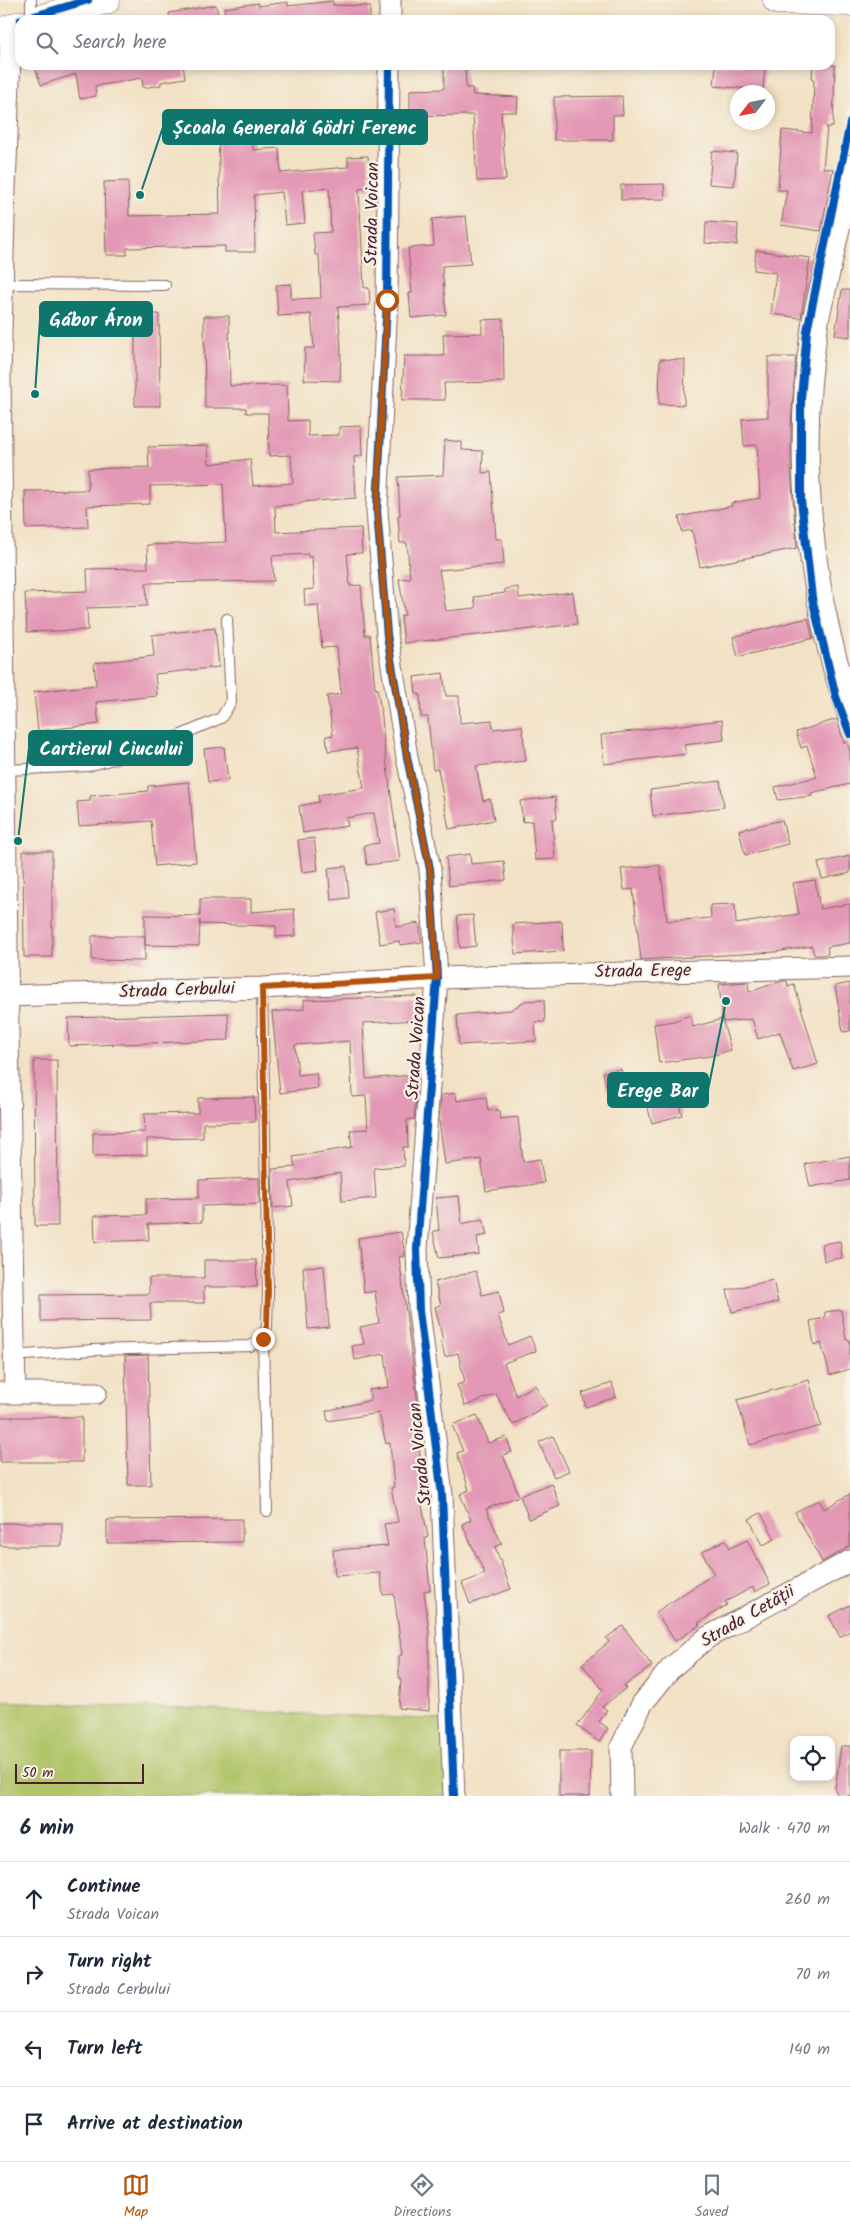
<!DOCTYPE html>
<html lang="en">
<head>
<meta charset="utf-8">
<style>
  :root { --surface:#fff; --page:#f6f6f7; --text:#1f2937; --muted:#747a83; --line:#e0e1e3; --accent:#b45309 }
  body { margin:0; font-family:Kalam,sans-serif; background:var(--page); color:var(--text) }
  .controls { position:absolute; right:15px; bottom:15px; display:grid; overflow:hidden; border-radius:10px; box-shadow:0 2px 8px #0003 }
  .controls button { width:45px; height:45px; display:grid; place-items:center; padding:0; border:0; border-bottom:1px solid var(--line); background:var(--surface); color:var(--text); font:25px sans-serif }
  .compass { position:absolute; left:730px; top:85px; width:45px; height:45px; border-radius:50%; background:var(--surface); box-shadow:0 2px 8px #0003; rotate:238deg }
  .scale { position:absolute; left:15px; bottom:12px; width:129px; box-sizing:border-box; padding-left:5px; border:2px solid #4a1f2b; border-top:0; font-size:14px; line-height:18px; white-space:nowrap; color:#4a1f2b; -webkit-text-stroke:4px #f7f3e8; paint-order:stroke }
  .stop { position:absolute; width:15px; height:15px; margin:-11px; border:4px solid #b45309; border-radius:50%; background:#fff }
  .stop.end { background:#b45309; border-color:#fff; box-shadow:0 1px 5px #0008 }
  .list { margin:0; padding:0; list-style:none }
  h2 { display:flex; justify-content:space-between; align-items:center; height:65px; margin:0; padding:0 20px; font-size:21px }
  h2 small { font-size:16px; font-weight:400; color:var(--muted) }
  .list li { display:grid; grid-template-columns:32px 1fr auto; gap:15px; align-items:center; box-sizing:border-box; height:75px; padding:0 20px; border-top:1px solid var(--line) }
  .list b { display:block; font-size:19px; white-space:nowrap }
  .list p { margin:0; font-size:16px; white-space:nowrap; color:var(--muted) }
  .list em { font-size:16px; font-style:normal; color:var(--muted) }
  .icon { flex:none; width:28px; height:28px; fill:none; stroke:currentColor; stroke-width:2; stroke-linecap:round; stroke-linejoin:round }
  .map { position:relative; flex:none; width:850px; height:1796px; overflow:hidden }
  .search { position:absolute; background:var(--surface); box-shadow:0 2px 8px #0003; left:15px; right:15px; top:15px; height:55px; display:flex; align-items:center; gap:12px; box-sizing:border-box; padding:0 18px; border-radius:15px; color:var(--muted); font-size:19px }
  .sheet { height:365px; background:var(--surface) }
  nav { display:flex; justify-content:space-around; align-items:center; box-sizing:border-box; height:70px; border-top:1px solid var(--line); background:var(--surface); font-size:14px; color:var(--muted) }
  nav a { display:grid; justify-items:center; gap:2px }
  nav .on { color:var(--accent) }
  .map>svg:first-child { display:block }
  .green { fill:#b1c468; stroke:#7e724a }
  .building { fill:#e398b5 }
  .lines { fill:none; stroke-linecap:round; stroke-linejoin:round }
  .service-casing { stroke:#856361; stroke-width:12 }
  .minor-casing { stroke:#856361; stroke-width:23 }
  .tertiary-casing { stroke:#856361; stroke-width:28 }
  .secondary-casing { stroke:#856361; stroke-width:29 }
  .service { stroke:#fff; stroke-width:10 }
  .minor { stroke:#fff; stroke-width:21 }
  .tertiary { stroke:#fff; stroke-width:26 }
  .secondary { stroke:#fff; stroke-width:28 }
  .cycleway-casing { stroke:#f7f3e8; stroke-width:11 }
  .cycleway { stroke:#0057b8; stroke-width:8 }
  .route { stroke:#b45309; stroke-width:6 }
  .labels { text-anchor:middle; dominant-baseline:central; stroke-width:4.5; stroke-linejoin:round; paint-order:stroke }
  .street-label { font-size:18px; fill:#4a1f2b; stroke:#f7f3e8 }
  .leader { fill:none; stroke:#0f766e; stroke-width:2 }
  .callout-dot { fill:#0f766e; stroke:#f7f3e8; stroke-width:2 }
  .callout { fill:#0f766e; stroke:#0f766e; stroke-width:2 }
  .callout-label { font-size:19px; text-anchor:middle; font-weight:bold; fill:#fff }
</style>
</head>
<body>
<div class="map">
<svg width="850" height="1796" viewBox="0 0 850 1796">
  <rect width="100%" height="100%" fill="#f7f3e8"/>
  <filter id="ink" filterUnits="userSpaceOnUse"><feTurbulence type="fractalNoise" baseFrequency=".02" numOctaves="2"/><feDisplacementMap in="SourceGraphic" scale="10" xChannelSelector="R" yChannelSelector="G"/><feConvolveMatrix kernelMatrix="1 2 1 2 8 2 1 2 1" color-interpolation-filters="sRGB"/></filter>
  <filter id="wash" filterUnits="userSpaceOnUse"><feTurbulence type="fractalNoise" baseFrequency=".0096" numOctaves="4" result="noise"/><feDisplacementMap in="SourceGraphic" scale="20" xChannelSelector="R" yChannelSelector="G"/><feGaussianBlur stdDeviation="1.12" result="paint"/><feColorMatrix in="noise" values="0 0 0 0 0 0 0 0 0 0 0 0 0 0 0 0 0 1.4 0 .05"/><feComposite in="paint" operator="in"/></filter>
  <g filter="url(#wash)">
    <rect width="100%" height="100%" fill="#f2e1c4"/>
    <path class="green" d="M0,1701L450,1720L454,1796H0Z"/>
    <g id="blocks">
      <path class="building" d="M333,1V5L370,6V20H226L224,8L258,3V6L288,2V6Z
        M216,5L219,19L170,20L169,13Z
        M34,65H183L185,78L161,82V85L143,88L142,78L95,86L96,96L80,99L76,74L41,85Z
        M444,65H465L466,88H472L473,95L518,97L517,112H501L506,180L477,181L473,115L410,116V90L444,89Z
        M716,65H765L763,90L714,86Z
        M813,65H835L833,127H827L823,168L833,169L821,231L781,225L787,190H778L782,130L812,133L814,80H812Z
        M622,96L623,115H613V140H554V97Z
        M218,123H252L253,150L279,148L281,173L348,167V157L368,156L370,188L359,189L364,288H369L370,305L338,307L341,349L340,381L304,380L305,348H314L311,314L278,316L276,285L291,284V299L321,298L319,255H315L313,233L331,232L329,188L302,191L305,223L285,225L282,192L254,195L255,252H225V246L127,248V255H106L104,182L128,181L129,216L220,214Z
        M712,151L737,153L734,186L709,184Z
        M664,184L665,199L621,200V185Z
        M466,216L471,264L442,266L446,315L411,318L409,293H412L408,248L434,246L432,219Z
        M706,222L738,224L737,245L705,243Z
        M756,250L810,258L801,318L771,314L776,273L754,270Z
        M842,290H850V337L835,335Z
        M135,314H159L160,406H135Z
        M204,316H229L230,386L287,385L288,421L308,420V436L339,435V427L361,426L362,456L354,457L356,498L301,502V504L275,506L276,532L361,528L362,553L347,554L350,586L361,585L365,635H370L375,689L377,688L382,717L384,744L400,861L367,865L364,845L379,843L374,813L346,818L348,826L303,833L299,806L319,802L318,795L364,788L357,748L328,751L326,736L333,735L327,696L341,694L337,647L322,648L318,605L305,606L304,590L314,589L312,557H308V554L272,556L274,581L146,583L147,606L87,608L88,630L27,632L25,593L88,591L87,569L148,568L147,545L226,542L223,484L150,486V504L87,506L88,527L26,529L25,491L88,490V469L149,467L148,447L208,445L209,464L250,459L253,486L293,483L291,455L269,456L268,413H246V408H205Z
        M503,319L504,382L444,383L445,400H402L404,356H444L443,334L482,333V320Z
        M768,357H796L791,425V473L797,548L700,567L692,530L682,532L679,517L732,506L731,503L760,498L757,445L744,446L742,419L768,417Z
        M660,359L685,360L684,405L659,404Z
        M445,440L462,442V450L483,451L482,473L491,472L496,539H502L504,564L439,570L446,611L476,608L474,597L505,593V589L518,587L519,598L573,592L577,624L404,643L401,616L405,615L399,579L410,578L407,543H400L398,516L400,515L398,477L443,475Z
        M808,618L813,638L738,657L733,637Z
        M215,628L219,667L155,674L157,696L96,702L99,724L38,731L34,692L96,685L94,663L154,656L152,635Z
        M443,673L446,696H459L460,723L492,720L493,729L522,726L526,761L476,766L483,801L490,799L494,820L449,829L438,769L433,770L428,717H421L420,694H416L414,677Z
        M837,719L844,743L847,742L850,751V784L811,793L812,796L778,800L775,787L817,777L807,746L801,748L796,732Z
        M722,720L724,740L684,745L686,754L604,764L601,735Z
        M224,747L228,780L208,782L204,749Z
        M720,781L724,807L653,816L650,790Z
        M189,782L196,862L155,866L151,821L79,826L77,802L90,801V796L148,791V786Z
        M555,797L557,819H552L555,859L535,860L532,821L523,822L520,801Z
        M782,820L788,844L745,855L739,830Z
        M314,838L318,870L302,872L298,840Z
        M23,851H52V957H24Z
        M470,854L471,864L504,861L506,880L449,886L446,857Z
        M850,856V873L822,879L818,863Z
        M660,865L667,921L711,918L710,905L735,904L736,924L799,914L793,883L815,880L820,909L850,904V943L827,947L828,954L821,955H814L812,946L775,952L641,960L633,889L624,890L621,869Z
        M346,866L349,898L331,900L328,868Z
        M200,899H251V912L294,909L296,936L276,937V926L199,924L200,920L199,946L145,945V915L200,916Z
        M394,909L396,927L419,923L422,942L400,945L399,941L380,944L375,912Z
        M473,915L476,946L460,948L457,916Z
        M562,921L563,951L515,954L513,924Z
        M92,936H145V961L92,960Z
        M782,981H787L788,986L794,984L818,1064L793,1071L780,1032L758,1039L752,1019L723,1022L719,984L748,982L749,992Z
        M850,983V1031L843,1032L835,986Z
        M417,996L418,1020L363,1023L366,1079L413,1075L416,1098L414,1119L407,1120L408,1147H403L404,1166L374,1168L376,1198L342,1201L340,1173L290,1182L293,1206L273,1208L272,1169L295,1167L293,1157L352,1147L350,1130L368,1129L366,1096L352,1097L350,1041L295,1045L298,1075L316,1073L318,1088L280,1093L272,1012L304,1009V1000Z
        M544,1000L545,1022H535L536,1041L459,1045L457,1015L511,1010L525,1001Z
        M228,1013L229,1040L69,1046L68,1018Z
        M690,1015L693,1027L722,1019L731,1050L710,1056L659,1063L654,1024L674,1021Z
        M34,1060H57L58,1226H35Z
        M621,1069L625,1087L607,1090L603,1072Z
        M674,1085L682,1115L652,1123L644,1094Z
        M456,1093L457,1101L486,1097L488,1111L499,1110L500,1119L518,1117L523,1162L540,1159L544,1183L486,1191L481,1159L445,1164L439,1120L441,1095Z
        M254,1097L255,1122L203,1123V1138L147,1139V1155L93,1156V1133L145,1132L144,1114L198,1113V1098Z
        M850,1156V1180L810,1187L805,1164Z
        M259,1178V1204L202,1206V1222L148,1224L149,1240L95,1242L94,1216L146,1215V1199L199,1198V1180Z
        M459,1196L462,1224L483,1219L487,1235L477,1237L479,1254L439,1258L433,1232L439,1230L436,1198Z
        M401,1232L405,1256L399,1257L422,1437L418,1438L423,1482L426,1481L430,1496V1498L421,1500L428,1537L425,1538L430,1590L424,1591L429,1633V1711L399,1708L401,1679H399V1656L402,1655L394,1594L383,1595L380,1573L335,1576L333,1550L388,1546L384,1524L398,1522L391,1488L394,1487L390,1443L386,1444L379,1413L328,1421L326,1411L371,1400L369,1390L389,1387L385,1354L355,1360L352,1346L364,1344L360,1327L379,1323L375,1291L364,1293L358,1238Z
        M840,1241L842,1258L824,1261L822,1244Z
        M204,1260H256L257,1287H204V1303H150L151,1320L41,1321V1295L149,1294V1278H204Z
        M324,1266L329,1327L308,1329L303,1267Z
        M476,1271L482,1295L499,1291L504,1313L498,1315L508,1345L530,1336L536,1351L504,1363L516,1396L535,1385L547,1405L513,1425L496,1394L465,1406L457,1385L465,1382L458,1353L445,1357L441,1341L443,1340L435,1307L441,1305L435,1282Z
        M773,1280L778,1302L732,1312L727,1290Z
        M841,1310L846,1340H850V1369L830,1375L821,1343L814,1345L810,1321L825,1318V1312Z
        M148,1355L151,1485H128L125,1356Z
        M809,1380L821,1426L750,1445L737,1400Z
        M612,1383L616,1397L586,1407L582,1393Z
        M477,1415L488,1443L506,1437L512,1452L503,1455L519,1496L486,1509L502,1544L495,1547L511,1589L470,1604L462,1583L485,1574L462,1524L471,1520L460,1494L469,1490L457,1453L463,1451L452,1425Z
        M0,1417H82V1462H0Z
        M553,1436L569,1471L554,1477L539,1442Z
        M551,1483L560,1506L529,1519L520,1496Z
        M850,1494V1546L822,1562L795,1512L819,1500L824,1509Z
        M761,1513L775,1539L763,1545L749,1519Z
        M242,1519V1542L107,1543V1520Z
        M0,1523H62V1546H0Z
        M725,1540L730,1548L747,1540L770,1584L755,1592L753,1587L725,1602L727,1605L698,1623L700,1625L675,1641L656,1612L714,1574L702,1552Z
        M850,1605V1631L840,1637L829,1616Z
        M623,1626L652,1666L624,1686L626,1688L602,1707L607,1710L599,1722L608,1728L599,1742L577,1726L603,1690L582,1664L609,1642L606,1638Z
        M841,1746H850V1796H839L835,1790Z
        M559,1751H591L590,1796H559Z"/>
    </g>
  </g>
  <g filter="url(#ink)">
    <use href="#blocks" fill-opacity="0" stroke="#856361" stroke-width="1"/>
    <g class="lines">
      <defs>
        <path id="service" d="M31,20V0
          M2,284L165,285
          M6,770L88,766L146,750L221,718L231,702L227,619
          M263,1339L267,1511
          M13,1356L92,1350L250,1346L263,1339L267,1326L268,1292L262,988"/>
        <path id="minor" d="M390,20V0
          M11,28L4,215L0,374L8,1033L15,1393
          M389,65L387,300L377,511L387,635L407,757L430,869L437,978L417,1249L419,1311L442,1495L454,1796
          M7,996L262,988L437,978L850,967
          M0,1393H96
          M622,1796L621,1747L642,1704L671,1668L708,1637L850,1561"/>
        <path id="tertiary" d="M850,168C842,204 834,239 826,275C822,294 816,312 814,331C795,454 809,595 850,712"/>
        <path id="secondary" d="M777,0L850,2
          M37,20L106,0
          M0,32L20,25"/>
      </defs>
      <use href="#service" class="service-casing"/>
      <use href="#minor" class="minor-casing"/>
      <use href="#tertiary" class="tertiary-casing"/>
      <use href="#secondary" class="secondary-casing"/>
      <use href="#service" class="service"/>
      <use href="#minor" class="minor"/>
      <use href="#tertiary" class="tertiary"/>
      <use href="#secondary" class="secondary"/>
      <defs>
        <path id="cycleway" d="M21,20L88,0
          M389,65L387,300L377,511L387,635L407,757L430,869L437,978L417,1249L419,1311L442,1495L454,1796
          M850,123L807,331L801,398V500L812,598L836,697L850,734"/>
      </defs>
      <use href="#cycleway" class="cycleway-casing"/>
      <use href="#cycleway" class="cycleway"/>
    </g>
  </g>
  <g class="lines" filter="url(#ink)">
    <path class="route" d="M263,1339L267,1326L268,1292L262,988L437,978L430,869L407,757L387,635L377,510L387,300"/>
  </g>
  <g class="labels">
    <g class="street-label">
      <text transform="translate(373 214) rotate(-89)">Strada Voican</text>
      <text transform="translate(643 972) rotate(-1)">Strada Erege</text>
      <text transform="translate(177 991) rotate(-2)">Strada Cerbului</text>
      <text transform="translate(417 1048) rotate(-86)">Strada Voican</text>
      <text transform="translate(421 1454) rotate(-96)">Strada Voican</text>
      <text transform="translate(748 1617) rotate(-30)">Strada Cetății</text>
    </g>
  </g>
  <path class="leader" d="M140 195L163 127M35 394L40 319M18 841L29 748M726 1001L708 1090"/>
  <g class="callout-dot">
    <circle cx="140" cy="195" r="5"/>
    <circle cx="35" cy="394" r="5"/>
    <circle cx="18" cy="841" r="5"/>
    <circle cx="726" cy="1001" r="5"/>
  </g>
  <g class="callout">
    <rect x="163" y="110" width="264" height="34" rx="5"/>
    <rect x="40" y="302" width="112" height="34" rx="5"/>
    <rect x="29" y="731" width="163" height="34" rx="5"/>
    <rect x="608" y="1073" width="100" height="34" rx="5"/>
  </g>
  <g class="callout-label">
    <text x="295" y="134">Școala Generală Gödri Ferenc</text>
    <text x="96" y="326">Gábor Áron</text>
    <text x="111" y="755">Cartierul Ciucului</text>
    <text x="658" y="1097">Erege Bar</text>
  </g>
</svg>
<div class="controls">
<button><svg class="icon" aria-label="locate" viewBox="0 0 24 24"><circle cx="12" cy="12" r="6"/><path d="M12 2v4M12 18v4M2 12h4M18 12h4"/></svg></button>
</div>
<svg class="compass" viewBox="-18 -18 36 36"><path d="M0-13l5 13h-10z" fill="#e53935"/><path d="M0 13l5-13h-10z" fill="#747a83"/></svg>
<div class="scale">50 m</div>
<div class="stop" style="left:387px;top:300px"></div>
<div class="stop end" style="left:263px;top:1339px"></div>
<div class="search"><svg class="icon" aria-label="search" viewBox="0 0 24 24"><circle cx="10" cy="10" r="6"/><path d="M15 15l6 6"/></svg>Search here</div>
</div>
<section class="sheet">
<h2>6 min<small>Walk · 470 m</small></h2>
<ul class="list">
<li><svg class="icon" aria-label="ahead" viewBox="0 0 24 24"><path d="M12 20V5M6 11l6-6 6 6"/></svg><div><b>Continue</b><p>Strada Voican</p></div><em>260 m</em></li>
<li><svg class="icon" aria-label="right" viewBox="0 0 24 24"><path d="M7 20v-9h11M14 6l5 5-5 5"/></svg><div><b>Turn right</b><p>Strada Cerbului</p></div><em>70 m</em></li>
<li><svg class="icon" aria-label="left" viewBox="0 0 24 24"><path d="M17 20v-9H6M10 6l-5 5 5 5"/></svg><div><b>Turn left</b></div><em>140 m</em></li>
<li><svg class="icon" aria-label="arrive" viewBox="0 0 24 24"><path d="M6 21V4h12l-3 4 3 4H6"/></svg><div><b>Arrive at destination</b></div></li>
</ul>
</section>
<nav>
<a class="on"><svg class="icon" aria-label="map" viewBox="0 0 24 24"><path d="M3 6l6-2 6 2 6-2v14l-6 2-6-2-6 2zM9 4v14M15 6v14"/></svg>Map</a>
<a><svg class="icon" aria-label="directions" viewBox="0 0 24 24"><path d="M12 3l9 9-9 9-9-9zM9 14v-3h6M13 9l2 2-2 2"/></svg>Directions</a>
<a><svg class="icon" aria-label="saved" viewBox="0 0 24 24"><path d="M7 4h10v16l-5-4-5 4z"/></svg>Saved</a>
</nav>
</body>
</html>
